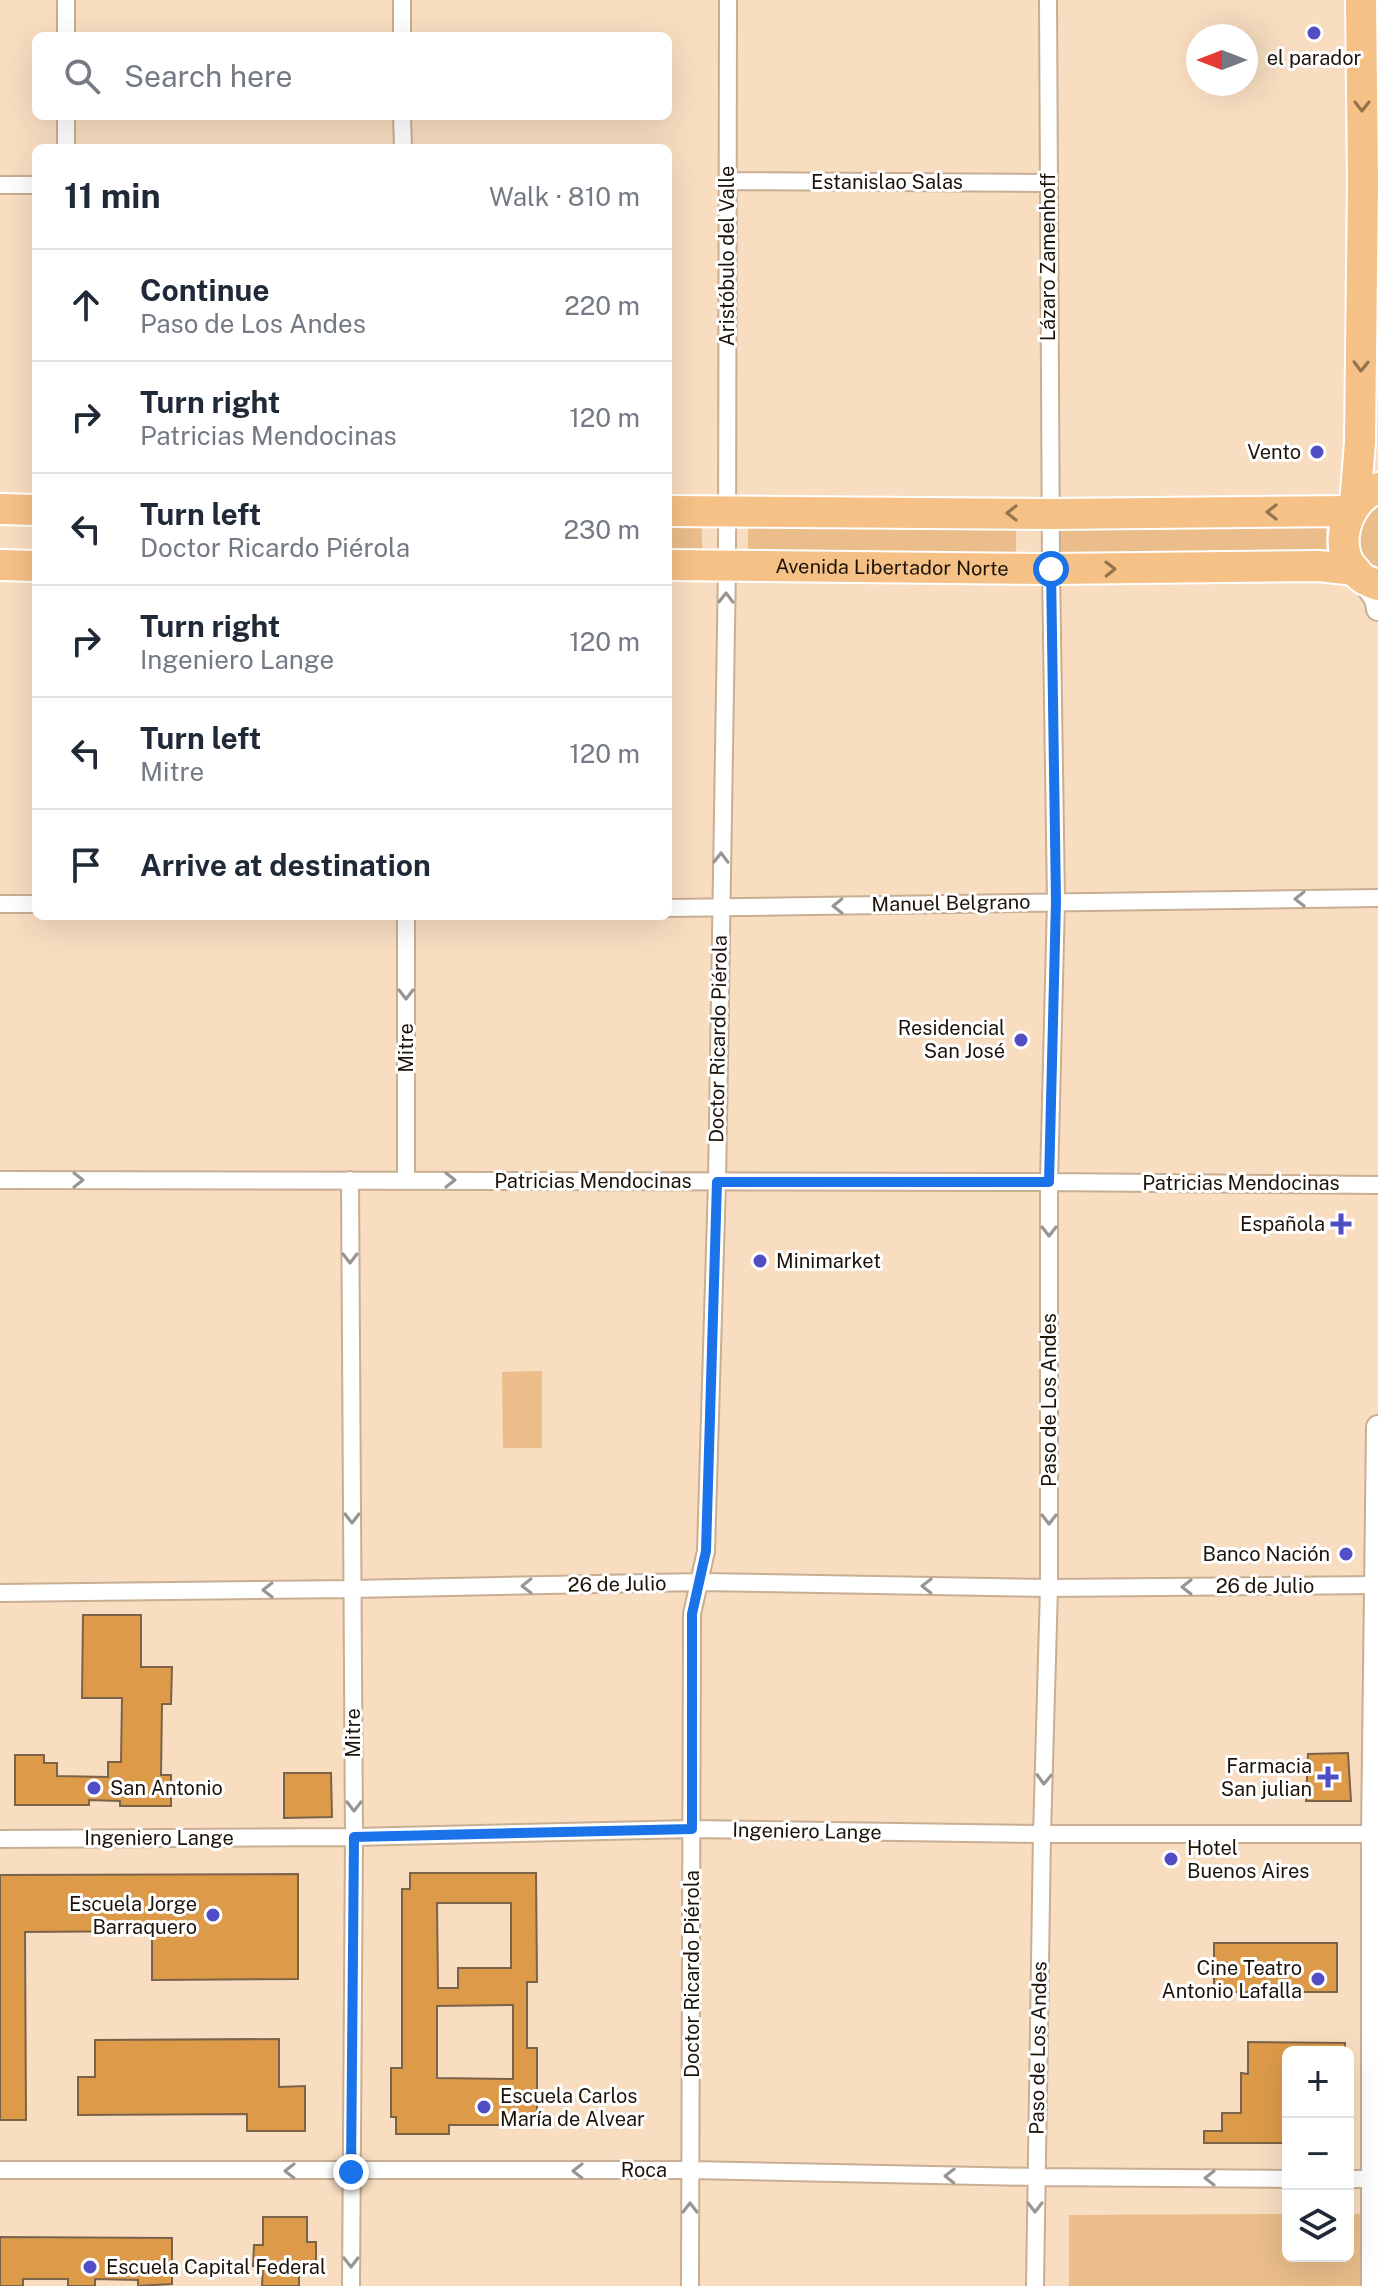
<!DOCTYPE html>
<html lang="en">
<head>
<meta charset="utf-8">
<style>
  :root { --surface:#fff; --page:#f6f6f7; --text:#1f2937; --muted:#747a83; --line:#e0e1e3 }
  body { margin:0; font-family:"Public Sans",sans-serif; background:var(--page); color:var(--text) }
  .controls { position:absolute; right:24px; bottom:24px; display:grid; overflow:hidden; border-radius:12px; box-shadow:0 8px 32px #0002 }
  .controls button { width:72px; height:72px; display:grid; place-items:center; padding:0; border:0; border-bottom:2px solid var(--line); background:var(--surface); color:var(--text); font:40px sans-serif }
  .compass { position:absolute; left:1186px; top:24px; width:72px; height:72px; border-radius:50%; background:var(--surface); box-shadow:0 8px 32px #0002; rotate:270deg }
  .stop { position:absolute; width:24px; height:24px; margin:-18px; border:6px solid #1a73e8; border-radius:50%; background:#fff }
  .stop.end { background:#1a73e8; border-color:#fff; box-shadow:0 2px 8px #0008 }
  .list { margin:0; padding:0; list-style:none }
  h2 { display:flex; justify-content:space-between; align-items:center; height:104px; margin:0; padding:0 32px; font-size:34px }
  h2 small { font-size:26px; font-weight:400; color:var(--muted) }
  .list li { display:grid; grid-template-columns:52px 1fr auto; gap:24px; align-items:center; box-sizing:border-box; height:112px; padding:0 32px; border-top:2px solid var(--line) }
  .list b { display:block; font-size:30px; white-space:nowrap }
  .list p { margin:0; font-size:26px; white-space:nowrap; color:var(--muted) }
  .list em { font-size:26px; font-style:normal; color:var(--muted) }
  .icon { flex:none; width:44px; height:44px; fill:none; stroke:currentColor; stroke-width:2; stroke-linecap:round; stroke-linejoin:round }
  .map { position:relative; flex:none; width:1378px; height:2286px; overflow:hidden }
  .search { position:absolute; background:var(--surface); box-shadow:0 8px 32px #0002; left:32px; top:32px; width:640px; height:88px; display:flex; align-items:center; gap:20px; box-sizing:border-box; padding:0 28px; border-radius:12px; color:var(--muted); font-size:30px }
  .panel { position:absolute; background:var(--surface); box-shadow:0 8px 32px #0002; left:32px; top:144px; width:640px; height:776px; border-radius:12px }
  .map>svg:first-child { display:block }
  .green { fill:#eabd8a }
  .building { fill:#dd9b49; stroke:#7b6349; stroke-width:2; fill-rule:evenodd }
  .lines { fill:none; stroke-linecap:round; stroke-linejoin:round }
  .street-casing { stroke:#c8ae92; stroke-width:20 }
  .secondary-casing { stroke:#c8ae92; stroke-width:26 }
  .highway-casing { stroke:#fff; stroke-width:34 }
  .street { stroke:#fff; stroke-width:16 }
  .secondary { stroke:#fff; stroke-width:22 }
  .highway { stroke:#f5c186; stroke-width:30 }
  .oneway { stroke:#94734e }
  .oneway2 { stroke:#999590 }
  .route { stroke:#1a73e8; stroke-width:10 }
  .poi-dot { fill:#514dc4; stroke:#fff; stroke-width:3 }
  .labels { text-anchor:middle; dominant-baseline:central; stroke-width:6; stroke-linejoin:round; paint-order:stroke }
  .poi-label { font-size:20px; fill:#1d1409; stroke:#fff; text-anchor:end }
  .street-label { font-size:20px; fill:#1d1409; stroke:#fff }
</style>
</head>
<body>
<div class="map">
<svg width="1378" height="2286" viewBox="0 0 1378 2286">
  <rect width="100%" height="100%" fill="#f8ddc0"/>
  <path class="green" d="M1378,501V570C1359,558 1358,544 1358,523Z
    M668,521H702V549H668Z
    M1016,525V553L748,554V526Z
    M1326,526V554L1059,555V527Z
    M542,1371V1448H503L502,1372Z
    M1288,2214V2256H1348V2214H1363V2286H1069V2215Z"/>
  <path class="building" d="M83,1615H141V1667H172L171,1704H162L161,1775H171V1806H120V1801L89,1800V1805H15V1755H44V1763H57V1776L108,1777V1762H121L122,1698H82Z
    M1348,1753L1351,1801H1306L1308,1754Z
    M284,1773H331L332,1817L284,1818Z
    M410,1873H536L537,1982H527V2048H537V2118H501V2125H449V2134H396V2117H391V2068H402V1889H410ZM437,1903H511V1968H458V1988H438ZM513,2005V2079L437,2078V2006Z
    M298,1874V1979L152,1980V1931L25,1932L26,2120H0V1875Z
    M1214,1943H1337V1992H1214Z
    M279,2039V2087L305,2086V2131H247V2114L78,2115V2077H95V2040Z
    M1248,2042L1345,2043V2052H1288V2143H1204V2131H1222V2113H1241V2073L1248,2074Z
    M263,2217H307V2242H316V2269H299V2286H262L263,2266H253L254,2245H263Z
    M0,2237L172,2238V2284L138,2286V2280L95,2279V2286H68V2279H23V2286H0Z"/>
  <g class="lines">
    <defs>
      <path id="street" d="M402,0V36
        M66,36V0
        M402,116L403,148
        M66,148V116
        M727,181L1048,183
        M0,185H36
        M0,904H36
        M668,908L1378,898
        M406,916V1180
        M0,1180L1049,1182L1378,1185
        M350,1180L354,1837L351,2286
        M0,1593L352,1589L700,1582L1049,1588L1378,1585
        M0,1839L354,1837L692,1829L1042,1834H1378
        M0,2170H690L1035,2177L1288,2179
        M1348,2179H1378
        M690,2286L692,1614L706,1551L717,1182L727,566L728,0
        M1035,2286L1042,1834L1049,1588V1182L1056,901L1051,569L1048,0"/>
      <path id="secondary" d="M1361,577L1376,599L1378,609
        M1373,2286V1834L1378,1427"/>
      <g id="highway">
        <path d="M1378,488C1345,500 1329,553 1361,577C1365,581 1373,583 1378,585"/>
        <path d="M1355,504L1360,442L1363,182L1361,0"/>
        <path d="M0,509L36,510"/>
        <path d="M668,511L1051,514L1350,511"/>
        <path d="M0,565L36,566"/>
        <path id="s1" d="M668,565L1051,569L1319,566L1355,570"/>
      </g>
    </defs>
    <use href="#street" class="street-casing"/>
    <use href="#secondary" class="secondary-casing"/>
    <use href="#highway" class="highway-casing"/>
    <use href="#street" class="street"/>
    <use href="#secondary" class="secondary"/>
    <use href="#highway" class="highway"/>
  </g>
  <defs><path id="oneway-chevron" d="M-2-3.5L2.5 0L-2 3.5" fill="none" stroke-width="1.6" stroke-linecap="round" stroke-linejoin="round" transform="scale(2)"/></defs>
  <g class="oneway">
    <use href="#oneway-chevron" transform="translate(1362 106) rotate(90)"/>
    <use href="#oneway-chevron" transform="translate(1361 366) rotate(91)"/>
    <use href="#oneway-chevron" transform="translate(1272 512) rotate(180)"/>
    <use href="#oneway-chevron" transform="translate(1012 513) rotate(-180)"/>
    <use href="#oneway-chevron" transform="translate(1110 569) rotate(-1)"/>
  </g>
  <g class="oneway2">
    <use href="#oneway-chevron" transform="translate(726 598) rotate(-89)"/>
    <use href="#oneway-chevron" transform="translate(721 858) rotate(-89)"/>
    <use href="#oneway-chevron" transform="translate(1300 899) rotate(179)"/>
    <use href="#oneway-chevron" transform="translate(838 906) rotate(179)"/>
    <use href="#oneway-chevron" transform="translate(406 994) rotate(90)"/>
    <use href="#oneway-chevron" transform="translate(78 1180)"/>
    <use href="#oneway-chevron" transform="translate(450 1180)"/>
    <use href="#oneway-chevron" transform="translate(1049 1231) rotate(90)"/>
    <use href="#oneway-chevron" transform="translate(350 1258) rotate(90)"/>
    <use href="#oneway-chevron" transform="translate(352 1518) rotate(90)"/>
    <use href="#oneway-chevron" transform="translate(1049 1519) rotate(90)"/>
    <use href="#oneway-chevron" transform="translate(527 1586) rotate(179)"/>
    <use href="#oneway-chevron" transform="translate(927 1586) rotate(-179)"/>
    <use href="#oneway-chevron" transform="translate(1187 1587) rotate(180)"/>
    <use href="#oneway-chevron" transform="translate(268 1590) rotate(179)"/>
    <use href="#oneway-chevron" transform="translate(1044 1779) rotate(92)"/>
    <use href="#oneway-chevron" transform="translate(354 1806) rotate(90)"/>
    <use href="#oneway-chevron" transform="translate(290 2171) rotate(-180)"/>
    <use href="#oneway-chevron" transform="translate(578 2171) rotate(180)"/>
    <use href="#oneway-chevron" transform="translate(950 2176) rotate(-179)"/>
    <use href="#oneway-chevron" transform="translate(1210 2178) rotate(-180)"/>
    <use href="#oneway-chevron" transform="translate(1035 2207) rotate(90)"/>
    <use href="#oneway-chevron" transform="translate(690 2208) rotate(-90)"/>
    <use href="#oneway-chevron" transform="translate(351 2262) rotate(90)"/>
  </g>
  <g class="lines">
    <path class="route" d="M351,2172L354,1837L692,1829V1614L706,1551L717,1182H1049L1056,901L1051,569"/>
  </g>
  <g class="poi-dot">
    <circle cx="1314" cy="33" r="8"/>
    <circle cx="1317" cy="452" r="8"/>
    <circle cx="1021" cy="1040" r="8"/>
    <path d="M1337 1212h8v8h8v8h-8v8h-8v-8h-8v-8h8z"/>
    <circle cx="760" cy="1261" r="8"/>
    <circle cx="1346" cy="1554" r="8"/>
    <path d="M1324 1765h8v8h8v8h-8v8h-8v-8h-8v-8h8z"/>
    <circle cx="94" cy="1788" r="8"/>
    <circle cx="1171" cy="1859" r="8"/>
    <circle cx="213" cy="1915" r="8"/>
    <circle cx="1318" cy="1979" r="8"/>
    <circle cx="484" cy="2107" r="8"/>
    <circle cx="90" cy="2267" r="8"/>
  </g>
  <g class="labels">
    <g class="poi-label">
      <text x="1314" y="58" text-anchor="middle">el parador</text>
      <text x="1301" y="452">Vento</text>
      <text x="1005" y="1028">Residencial<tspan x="1005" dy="23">San José</tspan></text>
      <text x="1325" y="1224">Española</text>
      <text x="776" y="1261" text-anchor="start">Minimarket</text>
      <text x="1330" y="1554">Banco Nación</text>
      <text x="1312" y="1766">Farmacia<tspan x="1312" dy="23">San julian</tspan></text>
      <text x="110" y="1788" text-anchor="start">San Antonio</text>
      <text x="1187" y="1848" text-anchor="start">Hotel<tspan x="1187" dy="23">Buenos Aires</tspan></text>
      <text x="197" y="1904">Escuela Jorge<tspan x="197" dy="23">Barraquero</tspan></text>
      <text x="1302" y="1968">Cine Teatro<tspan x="1302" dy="23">Antonio Lafalla</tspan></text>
      <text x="500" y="2096" text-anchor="start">Escuela Carlos<tspan x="500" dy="23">María de Alvear</tspan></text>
      <text x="106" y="2267" text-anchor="start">Escuela Capital Federal</text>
    </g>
    <g class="street-label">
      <text x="887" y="182">Estanislao Salas</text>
      <text transform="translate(727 256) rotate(-90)">Aristóbulo del Valle</text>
      <text transform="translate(1048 257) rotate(-90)">Lázaro Zamenhoff</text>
      <text stroke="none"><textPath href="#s1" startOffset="224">Avenida Libertador Norte</textPath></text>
      <text transform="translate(951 903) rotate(-1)">Manuel Belgrano</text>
      <text transform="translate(718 1039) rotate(-89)">Doctor Ricardo Piérola</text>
      <text transform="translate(406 1048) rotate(-90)">Mitre</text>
      <text x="593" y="1181">Patricias Mendocinas</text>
      <text x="1241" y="1183">Patricias Mendocinas</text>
      <text transform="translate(1049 1400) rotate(-90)">Paso de Los Andes</text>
      <text transform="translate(617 1584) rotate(-1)">26 de Julio</text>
      <text x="1265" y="1586">26 de Julio</text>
      <text transform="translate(353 1733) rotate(-90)">Mitre</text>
      <text transform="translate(807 1831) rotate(1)">Ingeniero Lange</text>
      <text x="159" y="1838">Ingeniero Lange</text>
      <text transform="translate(692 1974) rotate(-90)">Doctor Ricardo Piérola</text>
      <text transform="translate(1038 2048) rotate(-89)">Paso de Los Andes</text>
      <text x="644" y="2170">Roca</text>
    </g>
  </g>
</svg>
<div class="controls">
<button>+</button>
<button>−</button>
<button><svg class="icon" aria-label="layers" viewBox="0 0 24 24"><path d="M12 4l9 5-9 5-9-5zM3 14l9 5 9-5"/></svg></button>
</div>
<svg class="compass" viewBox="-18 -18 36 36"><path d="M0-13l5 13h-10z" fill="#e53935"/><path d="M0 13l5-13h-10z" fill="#747a83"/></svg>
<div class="stop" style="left:1051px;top:569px"></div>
<div class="stop end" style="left:351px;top:2172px"></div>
<div class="search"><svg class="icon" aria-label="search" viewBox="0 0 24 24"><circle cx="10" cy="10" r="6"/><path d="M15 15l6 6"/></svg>Search here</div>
<section class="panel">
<h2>11 min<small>Walk · 810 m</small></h2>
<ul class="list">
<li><svg class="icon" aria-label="ahead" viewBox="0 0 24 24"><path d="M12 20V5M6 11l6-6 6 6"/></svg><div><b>Continue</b><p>Paso de Los Andes</p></div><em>220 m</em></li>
<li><svg class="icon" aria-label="right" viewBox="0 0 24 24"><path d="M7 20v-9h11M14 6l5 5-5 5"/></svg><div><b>Turn right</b><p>Patricias Mendocinas</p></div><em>120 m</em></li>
<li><svg class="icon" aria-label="left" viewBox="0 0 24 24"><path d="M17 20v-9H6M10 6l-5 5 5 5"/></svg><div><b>Turn left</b><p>Doctor Ricardo Piérola</p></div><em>230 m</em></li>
<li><svg class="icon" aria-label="right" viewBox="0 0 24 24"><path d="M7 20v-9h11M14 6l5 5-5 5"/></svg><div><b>Turn right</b><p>Ingeniero Lange</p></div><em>120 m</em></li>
<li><svg class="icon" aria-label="left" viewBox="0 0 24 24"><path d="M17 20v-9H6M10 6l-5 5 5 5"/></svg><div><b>Turn left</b><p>Mitre</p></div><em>120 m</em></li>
<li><svg class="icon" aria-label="arrive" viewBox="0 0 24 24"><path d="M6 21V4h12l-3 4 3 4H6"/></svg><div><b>Arrive at destination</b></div></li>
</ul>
</section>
</div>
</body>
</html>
